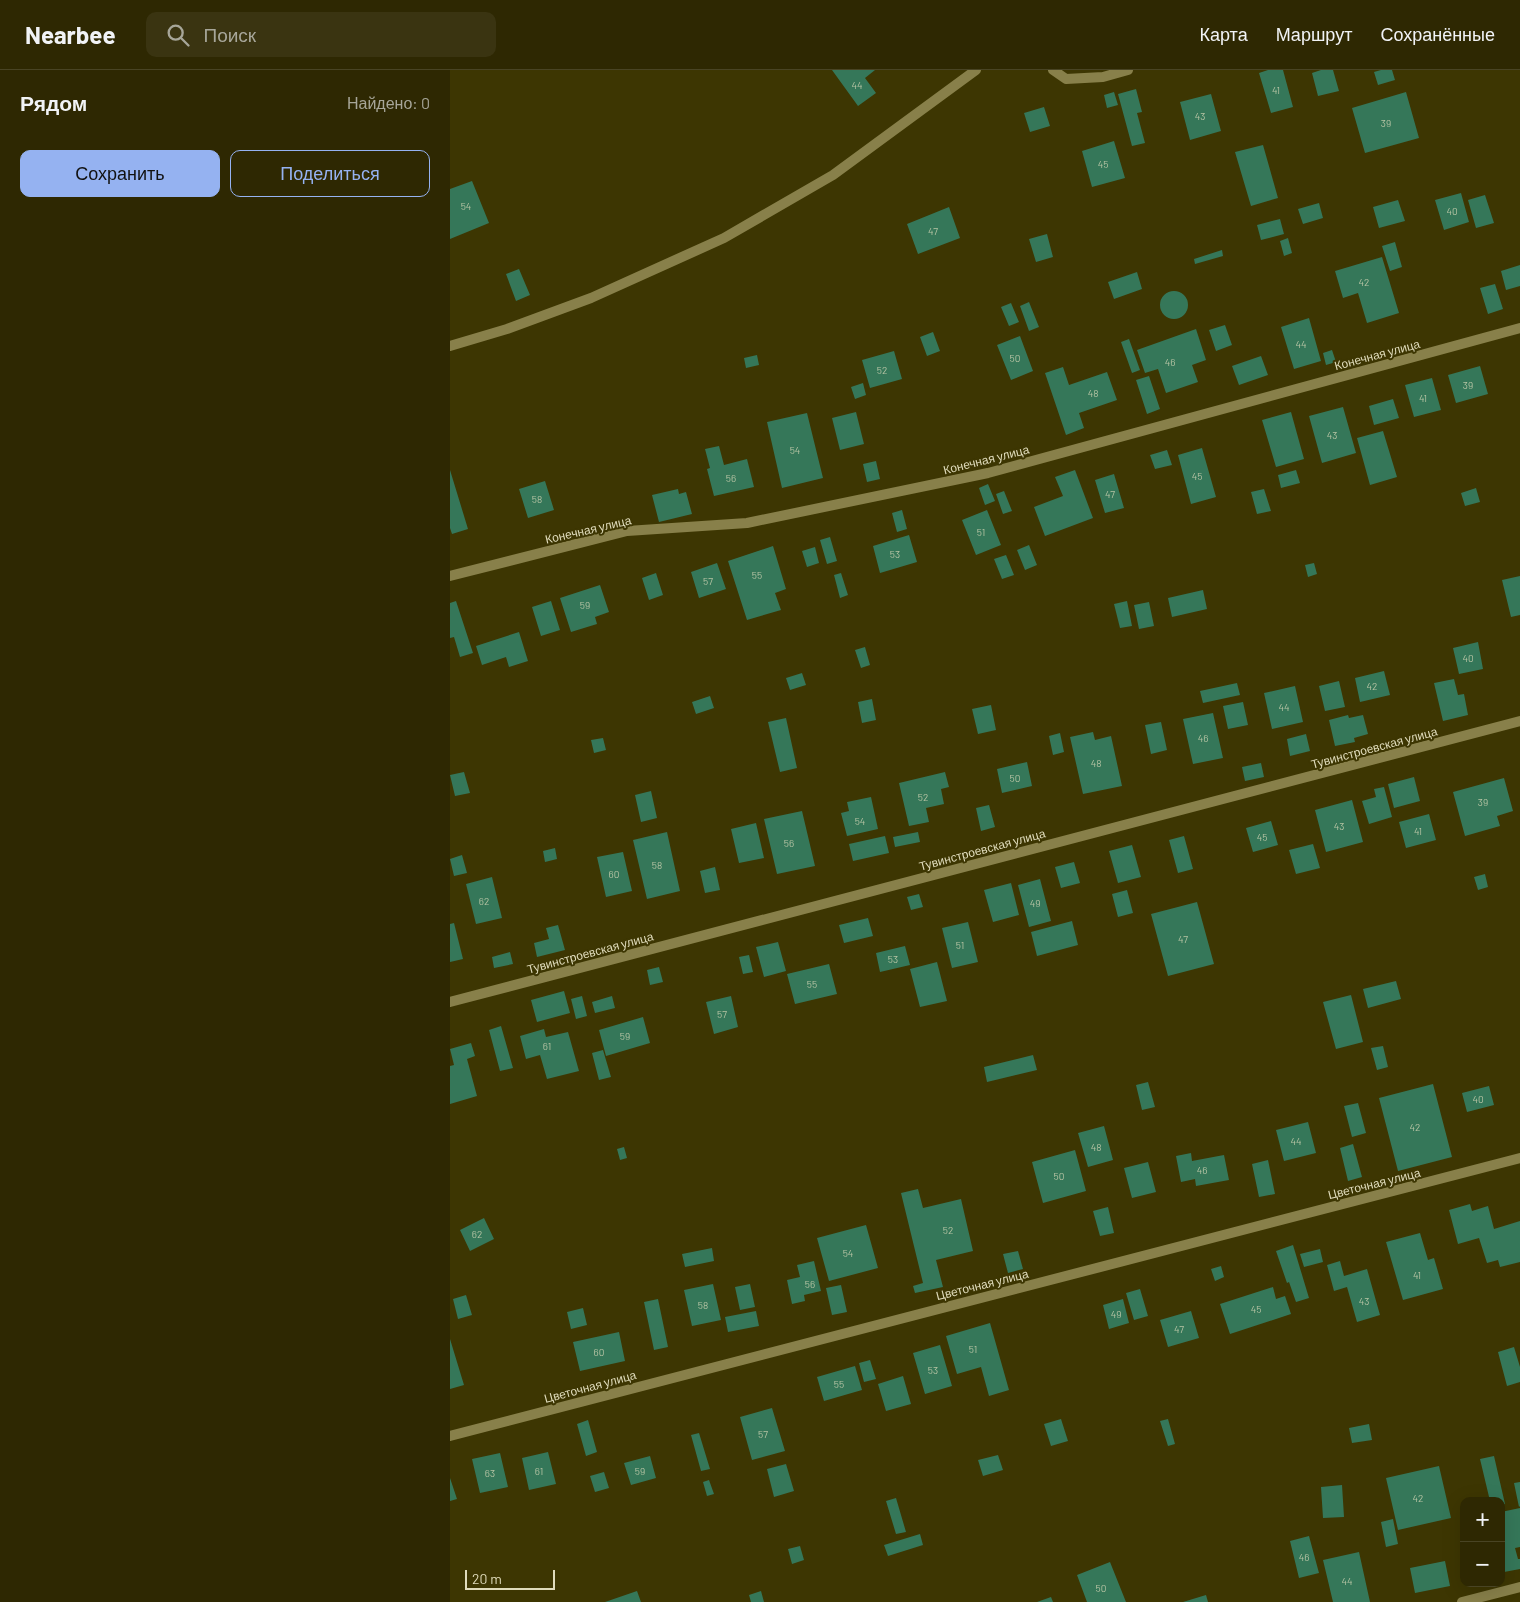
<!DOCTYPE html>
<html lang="ru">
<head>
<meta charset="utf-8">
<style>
  :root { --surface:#2e2802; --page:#3a3411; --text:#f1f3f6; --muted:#a7a699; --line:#494424; --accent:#95b2f1 }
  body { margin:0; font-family:Barlow,sans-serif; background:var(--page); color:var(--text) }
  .controls { position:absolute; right:15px; bottom:15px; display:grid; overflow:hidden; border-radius:10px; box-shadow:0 5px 20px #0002 }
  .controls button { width:45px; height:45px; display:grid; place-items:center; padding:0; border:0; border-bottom:1px solid var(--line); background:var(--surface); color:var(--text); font:25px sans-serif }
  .scale { position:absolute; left:15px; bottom:12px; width:90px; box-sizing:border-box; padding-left:5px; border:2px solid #e0dcbc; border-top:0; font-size:14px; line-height:18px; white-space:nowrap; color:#e0dcbc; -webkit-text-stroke:4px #3d3602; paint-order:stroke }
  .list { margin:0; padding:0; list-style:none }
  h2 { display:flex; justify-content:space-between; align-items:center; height:65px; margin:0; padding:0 20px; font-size:21px }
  h2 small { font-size:16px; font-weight:400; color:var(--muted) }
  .actions { display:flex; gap:10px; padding:15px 20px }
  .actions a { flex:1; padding:11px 0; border:1px solid var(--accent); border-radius:10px; text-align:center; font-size:18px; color:var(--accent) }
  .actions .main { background:var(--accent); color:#111 }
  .icon { flex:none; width:28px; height:28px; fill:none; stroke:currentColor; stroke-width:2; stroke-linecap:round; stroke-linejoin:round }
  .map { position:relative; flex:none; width:1070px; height:1532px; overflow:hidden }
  header { display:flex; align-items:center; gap:30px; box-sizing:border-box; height:70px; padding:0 25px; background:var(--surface); border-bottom:1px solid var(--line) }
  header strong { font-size:24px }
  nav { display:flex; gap:28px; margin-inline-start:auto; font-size:18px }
  .search { width:350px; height:45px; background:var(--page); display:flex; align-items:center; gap:12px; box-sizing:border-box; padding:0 18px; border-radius:10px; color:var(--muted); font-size:19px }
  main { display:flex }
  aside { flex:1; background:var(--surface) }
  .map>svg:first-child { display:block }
  .building { fill:#357759 }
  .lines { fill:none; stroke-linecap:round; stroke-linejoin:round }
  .street { stroke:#88804a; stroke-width:10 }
  .labels { text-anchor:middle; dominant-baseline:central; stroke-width:4; stroke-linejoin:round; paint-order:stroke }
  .number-label { font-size:10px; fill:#b5c3a3 }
  .street-label { font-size:12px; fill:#e0dcbc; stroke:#3d3602 }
</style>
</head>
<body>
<header>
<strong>Nearbee</strong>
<div class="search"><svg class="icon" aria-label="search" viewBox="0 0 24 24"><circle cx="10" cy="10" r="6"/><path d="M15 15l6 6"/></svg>Поиск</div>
<nav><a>Карта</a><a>Маршрут</a><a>Сохранённые</a></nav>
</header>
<main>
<aside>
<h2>Рядом<small>Найдено: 0</small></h2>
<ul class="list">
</ul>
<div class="actions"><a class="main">Сохранить</a><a>Поделиться</a></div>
</aside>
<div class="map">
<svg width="1070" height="1532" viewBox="0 0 1070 1532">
  <rect width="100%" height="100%" fill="#3d3602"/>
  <path class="building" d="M382,0H425L415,8L426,23L408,36Z
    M818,0H833L843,37L821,43L809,3Z
    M871,0H883L889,21L868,26L862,3Z
    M931,0H942L945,10L928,15L924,2Z
    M686,19L692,42L687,43L695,73L682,76L668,24Z
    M664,22L668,35L657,38L654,25Z
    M956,22L969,68L915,83L902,38Z
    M761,24L771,61L740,70L730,32Z
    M594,37L600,56L580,62L574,43Z
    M664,71L675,108L642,117L632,81Z
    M813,75L828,128L801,136L785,82Z
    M22,111L39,153L0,169V119Z
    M1011,123L1019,152L994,160L985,130Z
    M1035,125L1044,153L1026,158L1018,130Z
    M948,130L955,151L929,158L923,137Z
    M869,133L873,148L853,154L848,139Z
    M499,137L510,168L468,184L457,154Z
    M830,149L834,164L811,170L807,155Z
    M597,164L603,187L586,192L579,169Z
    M838,168L842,183L834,186L830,171Z
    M945,172L952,197L940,201L932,176Z
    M772,180L773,186L745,194L744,189Z
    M932,187L949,243L917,253L908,223L893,228L885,201Z
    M1070,195V216L1056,220L1051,201Z
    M69,199L80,225L66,231L56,204Z
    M687,202L692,219L664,229L658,212Z
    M1045,214L1053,239L1038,244L1030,218Z
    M710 235a14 14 0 1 1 28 0a14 14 0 1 1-28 0Z
    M579,232L589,257L579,261L570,236Z
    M561,233L569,252L559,256L551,237Z
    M859,248L871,291L844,299L831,257Z
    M775,255L782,275L766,281L759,260Z
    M746,259L756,290L742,295L748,312L716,323L708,299L695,303L687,280Z
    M483,262L490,281L477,286L470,267Z
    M570,266L583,301L561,310L547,275Z
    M679,269L690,300L682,303L671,272Z
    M882,280L886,292L876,295L873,283Z
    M444,281L452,309L420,318L412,290Z
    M307,285L309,295L296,298L294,288Z
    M811,286L818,305L789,315L782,296Z
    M1030,296L1038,324L1006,333L998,305Z
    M613,297L619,315L657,302L667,330L629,343L634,358L616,365L595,303Z
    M699,306L710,339L697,344L686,310Z
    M982,308L991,340L964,347L955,315Z
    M413,313L416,325L405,329L401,317Z
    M943,329L949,348L924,355L919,336Z
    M893,337L906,383L872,393L859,346Z
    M406,342L414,374L390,380L382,348Z
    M841,342L854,389L826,397L812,350Z
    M357,343L373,408L332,418L317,352Z
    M933,361L947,407L920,415L907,368Z
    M269,376L274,395L297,389L304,417L264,426L257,399L260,398L255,379Z
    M752,378L766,427L741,434L728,385Z
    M717,380L722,395L705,399L700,385Z
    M426,391L430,409L417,412L413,394Z
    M0,400L18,459L2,464L0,458Z
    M625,400L643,448L595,466L584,437L613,426L605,407Z
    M846,400L850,413L831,418L828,405Z
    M664,404L674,438L655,443L645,410Z
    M95,411L104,440L78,448L69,419Z
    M538,414L545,431L535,435L529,418Z
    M1026,418L1030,432L1015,436L1011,423Z
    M228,419L229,424L236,422L242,444L209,452L202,425Z
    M814,419L821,441L807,444L801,422Z
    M554,421L562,441L553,444L546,424Z
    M452,440L457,459L447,462L442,443Z
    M537,440L551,475L526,485L512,450Z
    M459,465L467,492L430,503L423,476Z
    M380,467L387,491L377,494L370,470Z
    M579,475L587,495L575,500L567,480Z
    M323,476L336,519L325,523L331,540L297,550L278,491Z
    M365,477L369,493L357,497L352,481Z
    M556,485L564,505L552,509L544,489Z
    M267,493L276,519L249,528L241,502Z
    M864,493L867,504L858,507L855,495Z
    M206,503L213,525L199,530L192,508Z
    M391,503L398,525L390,528L384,505Z
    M1070,506V545L1061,547L1052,510Z
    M150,515L159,542L145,547L147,554L121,562L110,528Z
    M753,520L757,539L722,547L718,528Z
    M6,531L23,583L10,587L4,567L0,568V533Z
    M101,531L110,560L91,566L82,537Z
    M677,531L682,556L670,558L664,534Z
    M699,532L704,556L689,559L684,535Z
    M69,562L78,591L59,597L56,587L32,595L26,576Z
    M1028,572L1033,599L1009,604L1003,578Z
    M415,577L420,595L411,598L405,580Z
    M934,601L940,625L910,632L905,608Z
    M352,603L356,615L340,620L336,608Z
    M1004,609L1008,625L1014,624L1018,645L993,651L984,613Z
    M889,611L895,637L875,641L869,616Z
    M787,613L790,625L753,633L750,621Z
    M845,616L853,652L822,659L814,623Z
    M260,626L264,638L246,644L242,632Z
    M422,629L426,650L412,653L408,632Z
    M793,632L798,655L778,659L773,636Z
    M541,635L546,660L528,664L522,639Z
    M763,643L773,688L743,694L733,649Z
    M898,645L899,648L913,645L918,664L904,668L905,672L885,676L879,650Z
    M336,648L347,698L330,702L318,652Z
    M711,652L717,680L701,684L695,655Z
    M643,662L645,670L661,666L672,716L633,724L620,667Z
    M610,663L614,682L603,685L599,666Z
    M856,664L860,681L840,686L837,669Z
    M153,668L156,680L144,683L141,670Z
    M577,692L582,716L552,723L547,699Z
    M811,693L814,707L795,711L792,697Z
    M14,702L20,723L5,726L0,705Z
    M495,702L499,717L491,719L494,734L476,738L479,752L459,756L449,713Z
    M964,707L970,731L944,738L938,714Z
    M1054,708L1063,741L1047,746L1050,756L1015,766L1003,722Z
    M934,717L942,747L919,754L912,731L926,727L924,719Z
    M201,721L207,748L191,752L185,725Z
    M421,727L428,759L397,766L391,743L399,741L397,732Z
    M902,730L913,772L876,782L865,740Z
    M539,735L545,757L531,761L526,738Z
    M352,741L365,796L327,804L314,749Z
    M979,744L986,770L956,778L949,752Z
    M821,751L828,775L803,782L796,758Z
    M306,753L314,788L289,793L281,759Z
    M217,762L230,821L197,829L183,770Z
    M468,762L470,772L445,777L443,767Z
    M435,766L439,783L403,791L399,774Z
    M734,766L743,799L728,803L719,770Z
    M863,774L870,798L846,804L839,780Z
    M682,775L691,807L668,813L659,781Z
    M105,778L107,789L95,792L93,781Z
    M173,782L182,821L156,827L147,787Z
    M12,785L17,803L4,806L0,789Z
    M624,792L630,813L611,818L605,797Z
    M265,797L270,820L255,823L250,801Z
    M1035,804L1038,817L1028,820L1024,807Z
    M42,807L52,848L26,854L16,814Z
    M590,809L601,851L579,857L568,815Z
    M561,813L569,845L543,852L534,820Z
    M677,820L683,843L668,847L662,824Z
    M469,824L473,837L461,840L457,827Z
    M747,832L764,894L718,906L701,844Z
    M418,848L423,866L394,873L389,855Z
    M622,851L628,875L587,886L581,862Z
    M518,852L528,892L502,898L492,858Z
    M4,853L13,889L0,892V854Z
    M108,855L115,880L87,887L84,873L99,869L96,858Z
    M328,872L336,901L314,907L306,877Z
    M455,876L460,895L430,902L426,883Z
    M60,882L63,894L44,898L42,887Z
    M299,885L303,902L293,904L289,887Z
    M487,892L497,931L470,937L460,899Z
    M379,894L387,924L345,934L337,904Z
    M209,897L213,912L200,915L197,900Z
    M946,911L951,929L918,938L913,919Z
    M114,921L120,943L87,952L81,930Z
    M901,925L913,972L886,979L873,932Z
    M132,926L137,946L126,949L121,929Z
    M162,926L165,938L145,943L142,932Z
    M281,926L288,957L264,964L256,932Z
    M193,947L200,973L156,986L149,960Z
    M51,956L63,998L50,1001L39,960Z
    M94,959L96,967L118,962L129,1001L97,1009L90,985L76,989L70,966Z
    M21,973L25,986L17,989L27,1026L0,1034V996L4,995L0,979Z
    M933,976L938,997L927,1000L921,978Z
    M153,980L161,1007L149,1010L142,983Z
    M583,985L587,1000L537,1012L534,997Z
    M698,1012L705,1037L692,1040L686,1015Z
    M983,1014L1002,1087L948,1101L929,1028Z
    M1039,1016L1044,1035L1017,1042L1012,1023Z
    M908,1033L916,1063L902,1067L894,1036Z
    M858,1052L866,1083L834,1091L826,1060Z
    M654,1056L663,1090L638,1097L628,1063Z
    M903,1074L912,1107L898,1111L890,1078Z
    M174,1077L177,1088L170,1090L167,1079Z
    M625,1080L636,1121L593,1133L582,1092Z
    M741,1083L742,1091L774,1085L779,1110L746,1116L745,1109L731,1112L726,1086Z
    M818,1090L825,1124L809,1127L802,1094Z
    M698,1092L706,1122L682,1128L674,1098Z
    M468,1119L473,1138L511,1129L523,1181L486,1190L493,1217L465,1223L463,1216L473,1213L451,1123Z
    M1020,1134L1022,1141L1038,1136L1044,1159L1070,1151V1192L1050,1197L1048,1190L1037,1193L1029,1168L1008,1174L999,1140Z
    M658,1137L664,1163L650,1166L643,1141Z
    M34,1148L44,1169L20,1181L10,1160Z
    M416,1155L428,1198L379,1211L367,1168Z
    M970,1163L978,1190L984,1188L993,1219L953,1230L936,1172Z
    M843,1175L859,1228L846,1232L839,1212L837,1213L826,1181Z
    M262,1178L264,1191L235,1197L232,1184Z
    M870,1179L873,1192L854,1197L850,1184Z
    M568,1181L573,1199L558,1203L553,1184Z
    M364,1191L371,1221L354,1225L355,1231L342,1234L337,1210L350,1207L347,1195Z
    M890,1191L894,1206L917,1199L930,1245L907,1252L897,1217L884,1221L877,1195Z
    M771,1196L774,1207L765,1211L761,1199Z
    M263,1214L271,1250L242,1256L234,1220Z
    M300,1214L305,1237L290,1240L285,1217Z
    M391,1215L397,1242L382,1245L376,1218Z
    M823,1217L826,1229L835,1226L841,1244L780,1264L770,1234Z
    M690,1219L698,1246L684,1250L676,1223Z
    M16,1225L22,1245L8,1249L3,1229Z
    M208,1229L218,1277L204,1280L194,1232Z
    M673,1229L679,1253L659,1259L653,1235Z
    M133,1238L137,1255L121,1259L117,1242Z
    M306,1241L309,1256L278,1262L275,1247Z
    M741,1241L749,1268L718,1277L710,1250Z
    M540,1253L559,1320L539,1326L531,1297L507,1304L496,1266Z
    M169,1262L175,1291L130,1301L123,1272Z
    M0,1269L14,1315L0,1319Z
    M490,1275L502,1316L475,1324L463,1283Z
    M1064,1277L1070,1297V1312L1057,1316L1048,1282Z
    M420,1290L426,1309L414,1312L409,1293Z
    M405,1296L412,1320L374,1331L367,1307Z
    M453,1306L461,1334L436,1341L428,1314Z
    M322,1338L335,1381L302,1390L290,1347Z
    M611,1349L618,1371L601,1376L594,1354Z
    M718,1349L725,1374L718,1376L710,1351Z
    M138,1350L147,1382L136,1386L127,1354Z
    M919,1354L922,1370L902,1373L899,1358Z
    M249,1363L260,1399L251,1401L241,1365Z
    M98,1382L106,1414L79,1420L72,1388Z
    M50,1383L58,1417L30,1423L22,1389Z
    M548,1385L553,1400L533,1406L528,1390Z
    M200,1386L206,1408L181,1415L174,1393Z
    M1044,1386L1055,1434L1051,1435V1431H1040L1030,1389Z
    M336,1394L344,1421L324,1427L317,1399Z
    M989,1396L1001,1448L948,1460L936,1408Z
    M154,1402L159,1418L145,1422L140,1406Z
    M0,1408L7,1429L0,1431Z
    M259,1410L264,1424L257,1426L253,1412Z
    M1070,1412V1436L1069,1437L1064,1413Z
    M892,1415L894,1447L873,1448L871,1417Z
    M446,1428L456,1462L446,1464L436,1431Z
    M1070,1438V1477L1065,1478L1068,1489H1070V1499L1054,1502L1051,1489V1442Z
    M943,1449L948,1474L936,1477L931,1452Z
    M470,1464L473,1475L438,1486L434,1475Z
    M859,1466L869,1503L849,1508L840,1471Z
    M350,1476L354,1490L342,1494L338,1479Z
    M909,1482L920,1532H883L873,1490Z
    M995,1491L1000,1516L965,1523L960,1498Z
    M660,1492L676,1532H637L627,1505Z
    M187,1521L191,1532H155Z
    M311,1521L314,1532H301L299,1525Z
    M756,1525L758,1532H733Z
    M601,1527L603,1532H587Z"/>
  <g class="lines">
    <path class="street" d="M603,0L616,9L653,7L678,0
      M0,276L57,259L141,228L274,168L383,105L526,0
      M0,506L177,461L297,453L538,403L1070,258
      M0,932L1070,651
      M0,1366L1070,1088
      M1012,1532L1070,1517"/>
  </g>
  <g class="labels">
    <g class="number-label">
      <text x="407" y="15">44</text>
      <text x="826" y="20">41</text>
      <text x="750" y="46">43</text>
      <text x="936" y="53">39</text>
      <text x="653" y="94">45</text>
      <text x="16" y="136">54</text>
      <text x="1002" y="141">40</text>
      <text x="483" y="161">47</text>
      <text x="914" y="212">42</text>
      <text x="851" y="274">44</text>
      <text x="565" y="288">50</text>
      <text x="720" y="292">46</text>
      <text x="432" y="300">52</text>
      <text x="1018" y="315">39</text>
      <text x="643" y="323">48</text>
      <text x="973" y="328">41</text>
      <text x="882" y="365">43</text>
      <text x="345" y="380">54</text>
      <text x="747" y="406">45</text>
      <text x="281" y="408">56</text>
      <text x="660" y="424">47</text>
      <text x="87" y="429">58</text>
      <text x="531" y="462">51</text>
      <text x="445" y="484">53</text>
      <text x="307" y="505">55</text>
      <text x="258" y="511">57</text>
      <text x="135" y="535">59</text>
      <text x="1018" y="588">40</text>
      <text x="922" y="616">42</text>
      <text x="834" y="637">44</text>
      <text x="753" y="668">46</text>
      <text x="646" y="693">48</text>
      <text x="565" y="708">50</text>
      <text x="473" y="727">52</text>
      <text x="1033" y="732">39</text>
      <text x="410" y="751">54</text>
      <text x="889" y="756">43</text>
      <text x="968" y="761">41</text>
      <text x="812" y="767">45</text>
      <text x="339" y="773">56</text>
      <text x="207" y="795">58</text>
      <text x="164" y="804">60</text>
      <text x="34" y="831">62</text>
      <text x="585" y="833">49</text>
      <text x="733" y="869">47</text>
      <text x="510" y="875">51</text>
      <text x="443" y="889">53</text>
      <text x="362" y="914">55</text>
      <text x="272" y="944">57</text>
      <text x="175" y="966">59</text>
      <text x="97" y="976">61</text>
      <text x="1028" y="1029">40</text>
      <text x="965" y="1057">42</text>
      <text x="846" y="1071">44</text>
      <text x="646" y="1077">48</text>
      <text x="752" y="1100">46</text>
      <text x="609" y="1106">50</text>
      <text x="498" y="1160">52</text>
      <text x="27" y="1164">62</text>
      <text x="398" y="1183">54</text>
      <text x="967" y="1205">41</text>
      <text x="360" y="1214">56</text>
      <text x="914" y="1231">43</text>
      <text x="253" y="1235">58</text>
      <text x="806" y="1239">45</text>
      <text x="666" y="1244">49</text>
      <text x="729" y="1259">47</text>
      <text x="523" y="1279">51</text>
      <text x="149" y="1282">60</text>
      <text x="483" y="1300">53</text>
      <text x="389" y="1314">55</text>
      <text x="313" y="1364">57</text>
      <text x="89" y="1401">61</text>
      <text x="190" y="1401">59</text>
      <text x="40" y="1403">63</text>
      <text x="968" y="1428">42</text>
      <text x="854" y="1487">46</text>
      <text x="897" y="1511">44</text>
      <text x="651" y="1518">50</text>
    </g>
    <g class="street-label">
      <text transform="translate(927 284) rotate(-15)">Конечная улица</text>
      <text transform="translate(536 389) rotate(-14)">Конечная улица</text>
      <text transform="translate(138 459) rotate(-13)">Конечная улица</text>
      <text transform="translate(924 677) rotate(-15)">Тувинстроевская улица</text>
      <text transform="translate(532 779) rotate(-15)">Тувинстроевская улица</text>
      <text transform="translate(140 882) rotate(-15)">Тувинстроевская улица</text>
      <text transform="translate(924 1113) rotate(-14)">Цветочная улица</text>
      <text transform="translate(532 1214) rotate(-14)">Цветочная улица</text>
      <text transform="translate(140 1316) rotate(-15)">Цветочная улица</text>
    </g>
  </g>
</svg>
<div class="controls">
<button>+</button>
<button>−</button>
</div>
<div class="scale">20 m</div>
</div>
</main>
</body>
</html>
